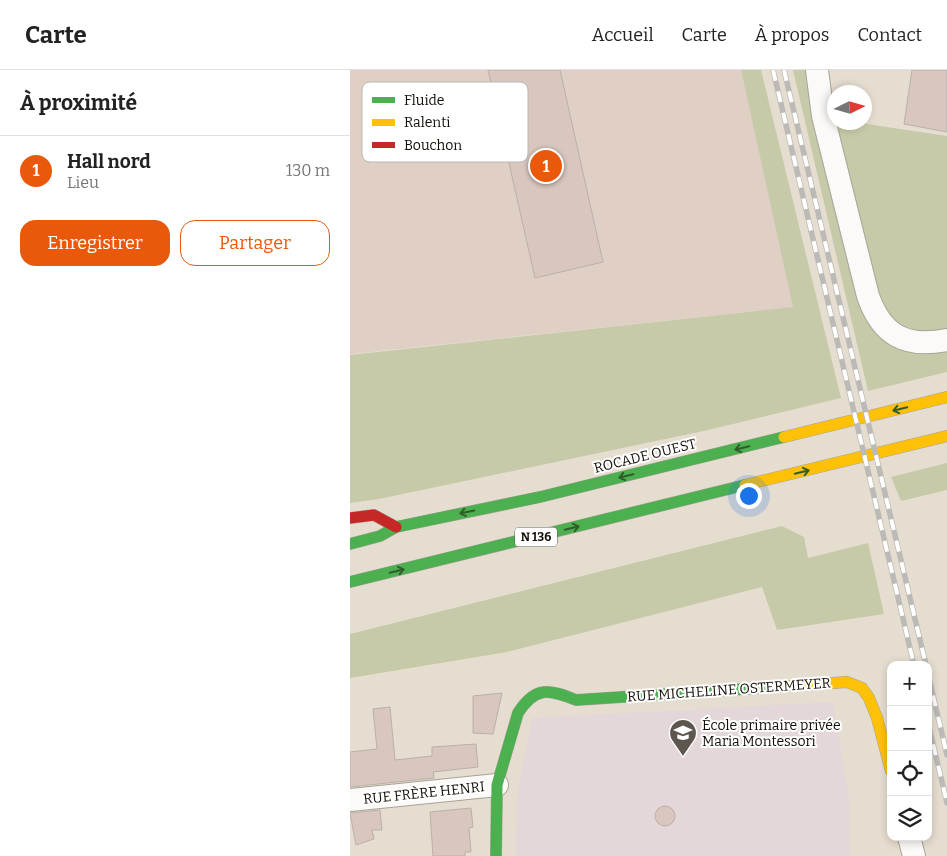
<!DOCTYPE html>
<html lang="fr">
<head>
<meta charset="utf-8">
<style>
  :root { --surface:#fff; --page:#f6f6f6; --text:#222; --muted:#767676; --line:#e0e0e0; --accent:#ea580c }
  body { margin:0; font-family:Bitter,serif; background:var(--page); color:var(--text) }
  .controls { position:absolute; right:15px; bottom:15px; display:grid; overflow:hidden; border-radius:10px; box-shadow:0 2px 8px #0003 }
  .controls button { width:45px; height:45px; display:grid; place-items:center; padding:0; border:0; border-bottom:1px solid var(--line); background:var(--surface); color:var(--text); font:25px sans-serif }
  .compass { position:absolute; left:477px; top:15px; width:45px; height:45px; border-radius:50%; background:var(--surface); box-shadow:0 2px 8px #0003; rotate:85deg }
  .you { position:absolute; left:398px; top:425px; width:18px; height:18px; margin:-12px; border:4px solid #fff; border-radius:50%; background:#1a73e8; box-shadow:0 0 0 8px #1a73e833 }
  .badge { display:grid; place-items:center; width:32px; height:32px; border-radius:50%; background:var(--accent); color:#fff; font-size:16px; font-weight:700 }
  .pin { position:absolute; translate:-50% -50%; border:2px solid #fff; box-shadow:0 1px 5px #0006 }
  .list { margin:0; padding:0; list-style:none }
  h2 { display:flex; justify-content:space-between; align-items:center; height:65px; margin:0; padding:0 20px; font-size:21px }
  h2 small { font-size:16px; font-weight:400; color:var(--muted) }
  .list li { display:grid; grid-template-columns:32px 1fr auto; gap:15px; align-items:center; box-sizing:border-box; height:70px; padding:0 20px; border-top:1px solid var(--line) }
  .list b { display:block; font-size:19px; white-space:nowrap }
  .list p { margin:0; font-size:16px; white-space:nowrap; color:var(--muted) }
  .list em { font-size:16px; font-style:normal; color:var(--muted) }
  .actions { display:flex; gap:10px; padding:15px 20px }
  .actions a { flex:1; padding:11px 0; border:1px solid var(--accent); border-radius:15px; text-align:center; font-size:18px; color:var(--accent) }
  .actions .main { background:var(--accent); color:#fff }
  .icon { flex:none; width:28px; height:28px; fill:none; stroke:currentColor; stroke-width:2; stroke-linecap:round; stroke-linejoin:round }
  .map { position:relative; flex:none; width:597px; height:786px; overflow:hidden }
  header { display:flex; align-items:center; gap:30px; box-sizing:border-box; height:70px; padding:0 25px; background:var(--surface); border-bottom:1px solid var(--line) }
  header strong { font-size:24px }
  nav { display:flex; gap:28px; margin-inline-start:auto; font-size:18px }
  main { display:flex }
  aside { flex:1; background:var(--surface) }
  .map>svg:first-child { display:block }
  .industrial { fill:#dfcfc5 }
  .education { fill:#e4d7da }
  .green { fill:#c6caa8 }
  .building { fill:#d8c6bf; stroke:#bab0aa }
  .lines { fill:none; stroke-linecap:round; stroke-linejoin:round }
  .street-casing { stroke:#a8a297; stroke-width:24 }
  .fast-casing { stroke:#a8a297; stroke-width:12 }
  .slow-casing { stroke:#a8a297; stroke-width:12 }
  .jam-casing { stroke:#a8a297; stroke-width:12 }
  .street { stroke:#fbfaf8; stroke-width:22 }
  .fast { stroke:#4caf50; stroke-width:11 }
  .slow { stroke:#ffc107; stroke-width:11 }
  .jam { stroke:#c62828; stroke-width:11 }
  .rail-casing { stroke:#bcbab6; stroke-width:5.5 }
  .rail { stroke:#fff; stroke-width:4; stroke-dasharray:11; stroke-linecap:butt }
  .oneway { stroke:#305e2b }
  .labels { text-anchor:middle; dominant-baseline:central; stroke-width:4; stroke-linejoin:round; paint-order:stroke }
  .shield { fill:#fff; stroke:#5a5651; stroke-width:1 }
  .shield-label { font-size:12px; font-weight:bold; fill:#130e06 }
  .street-label { font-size:14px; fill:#130e06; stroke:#fff }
  .poi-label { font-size:14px; fill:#130e06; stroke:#fff; text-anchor:start }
  .key { fill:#fff; stroke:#b8b7b4; stroke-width:1 }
  .key-label { font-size:14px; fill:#130e06 }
</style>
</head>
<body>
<header>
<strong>Carte</strong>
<nav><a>Accueil</a><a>Carte</a><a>À propos</a><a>Contact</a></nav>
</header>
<main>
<aside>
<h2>À proximité<small></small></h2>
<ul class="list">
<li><span class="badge">1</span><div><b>Hall nord</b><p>Lieu</p></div><em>130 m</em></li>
</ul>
<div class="actions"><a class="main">Enregistrer</a><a>Partager</a></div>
</aside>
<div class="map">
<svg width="597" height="786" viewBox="0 0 597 786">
  <rect width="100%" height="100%" fill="#e5ddcf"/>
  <path class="industrial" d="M0,0H391L444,237L0,284Z"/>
  <path class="education" d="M483,632L499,728V786H166L167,726L182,648Z"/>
  <path class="green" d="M391,0H411L491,328L358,360L29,429L0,433V285L443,237Z
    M443,0H459L484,52L510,53L597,66V302L518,321Z
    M597,393V420L551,431L541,407Z
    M432,456L454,467L458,488L518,473L534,544L427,560L412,517L157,582L0,608V564Z"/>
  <path class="building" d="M138,0H210L253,192L185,208Z
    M562,0H597V62L554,54Z
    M152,623L143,664L123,663V626Z
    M40,637L45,690L82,686V677L126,674L128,697L83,702L84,708L0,717V682L27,679L23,639Z
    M305 746a10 10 0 1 1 20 0a10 10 0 1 1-20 0Z
    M121,738L123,757L119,758L121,782H115V786H83L80,742Z
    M30,740L32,760H22L24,769L6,775L0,743Z"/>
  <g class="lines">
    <defs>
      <path id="street" d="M467,0L473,46L518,226C532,266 556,278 597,270
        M0,730L147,715
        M559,767L564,786"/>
      <path id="fast" d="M0,474L30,466L46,457L190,427L434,367
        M0,512L395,415
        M146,786L147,715L168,643C185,616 199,619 226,630L426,617"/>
      <path id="slow" d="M434,367L597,327
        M395,415L597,366
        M426,617L497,612L512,618L519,628L527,648L541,701"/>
      <path id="jam" d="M0,448L24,445L46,457"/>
    </defs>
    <use href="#street" class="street-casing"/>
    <use href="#fast" class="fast-casing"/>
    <use href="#slow" class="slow-casing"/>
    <use href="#jam" class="jam-casing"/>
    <use href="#street" class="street"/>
    <use href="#fast" class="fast"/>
    <use href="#slow" class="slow"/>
    <use href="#jam" class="jam"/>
    <defs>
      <path id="rail" d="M423,0L564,595
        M434,0L576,595
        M578,604L597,685
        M578,653L597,733"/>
    </defs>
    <use href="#rail" class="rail-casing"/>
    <use href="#rail" class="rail"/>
  </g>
  <defs><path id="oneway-shaft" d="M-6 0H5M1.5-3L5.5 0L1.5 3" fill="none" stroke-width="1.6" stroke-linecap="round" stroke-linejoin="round" transform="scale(1.25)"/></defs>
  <g class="oneway">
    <use href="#oneway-shaft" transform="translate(550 339) rotate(166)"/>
    <use href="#oneway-shaft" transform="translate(392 378) rotate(166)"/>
    <use href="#oneway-shaft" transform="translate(452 402) rotate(-14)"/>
    <use href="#oneway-shaft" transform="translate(276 406) rotate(166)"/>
    <use href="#oneway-shaft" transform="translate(117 442) rotate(168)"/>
    <use href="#oneway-shaft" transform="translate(222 458) rotate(-14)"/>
    <use href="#oneway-shaft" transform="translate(47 501) rotate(-14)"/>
  </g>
  <defs>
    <symbol id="school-pin" viewBox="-11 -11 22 30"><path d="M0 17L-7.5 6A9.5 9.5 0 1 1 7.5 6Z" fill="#5c564c" stroke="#fff"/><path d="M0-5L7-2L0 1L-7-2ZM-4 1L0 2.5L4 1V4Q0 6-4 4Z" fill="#fff"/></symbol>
  </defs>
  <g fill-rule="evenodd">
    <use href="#school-pin" x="317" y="647" width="32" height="43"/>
  </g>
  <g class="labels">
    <rect class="shield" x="165" y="457.5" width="42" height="19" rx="4"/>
    <g class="shield-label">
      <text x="186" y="467">N 136</text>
    </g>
    <g class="street-label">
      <text transform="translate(295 386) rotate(-14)">ROCADE OUEST</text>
      <text transform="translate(379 620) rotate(-4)">RUE MICHELINE OSTERMEYER</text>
      <text transform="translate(74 723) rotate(-6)">RUE FRÈRE HENRI</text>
    </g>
    <g class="poi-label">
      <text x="352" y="655">École primaire privée<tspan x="352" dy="16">Maria Montessori</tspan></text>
    </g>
  </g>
  <rect x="12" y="12" width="166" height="80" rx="8" class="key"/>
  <rect x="22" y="27" width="23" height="6" fill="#4caf50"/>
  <rect x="22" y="49" width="23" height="7" fill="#ffc107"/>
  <rect x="22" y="72" width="23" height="6" fill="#c62828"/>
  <g class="key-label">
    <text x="54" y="35">Fluide</text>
    <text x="54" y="57">Ralenti</text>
    <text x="54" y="80">Bouchon</text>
  </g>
</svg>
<div class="controls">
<button>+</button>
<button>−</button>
<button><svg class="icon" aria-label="locate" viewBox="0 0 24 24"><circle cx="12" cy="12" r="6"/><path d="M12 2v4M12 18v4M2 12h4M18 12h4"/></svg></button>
<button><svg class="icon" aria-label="layers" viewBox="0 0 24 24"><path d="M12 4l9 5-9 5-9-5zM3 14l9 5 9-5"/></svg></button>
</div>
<svg class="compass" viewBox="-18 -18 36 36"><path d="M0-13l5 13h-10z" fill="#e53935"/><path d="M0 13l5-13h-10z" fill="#767676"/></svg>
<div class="you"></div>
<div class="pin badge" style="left:196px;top:96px">1</div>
</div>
</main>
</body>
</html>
